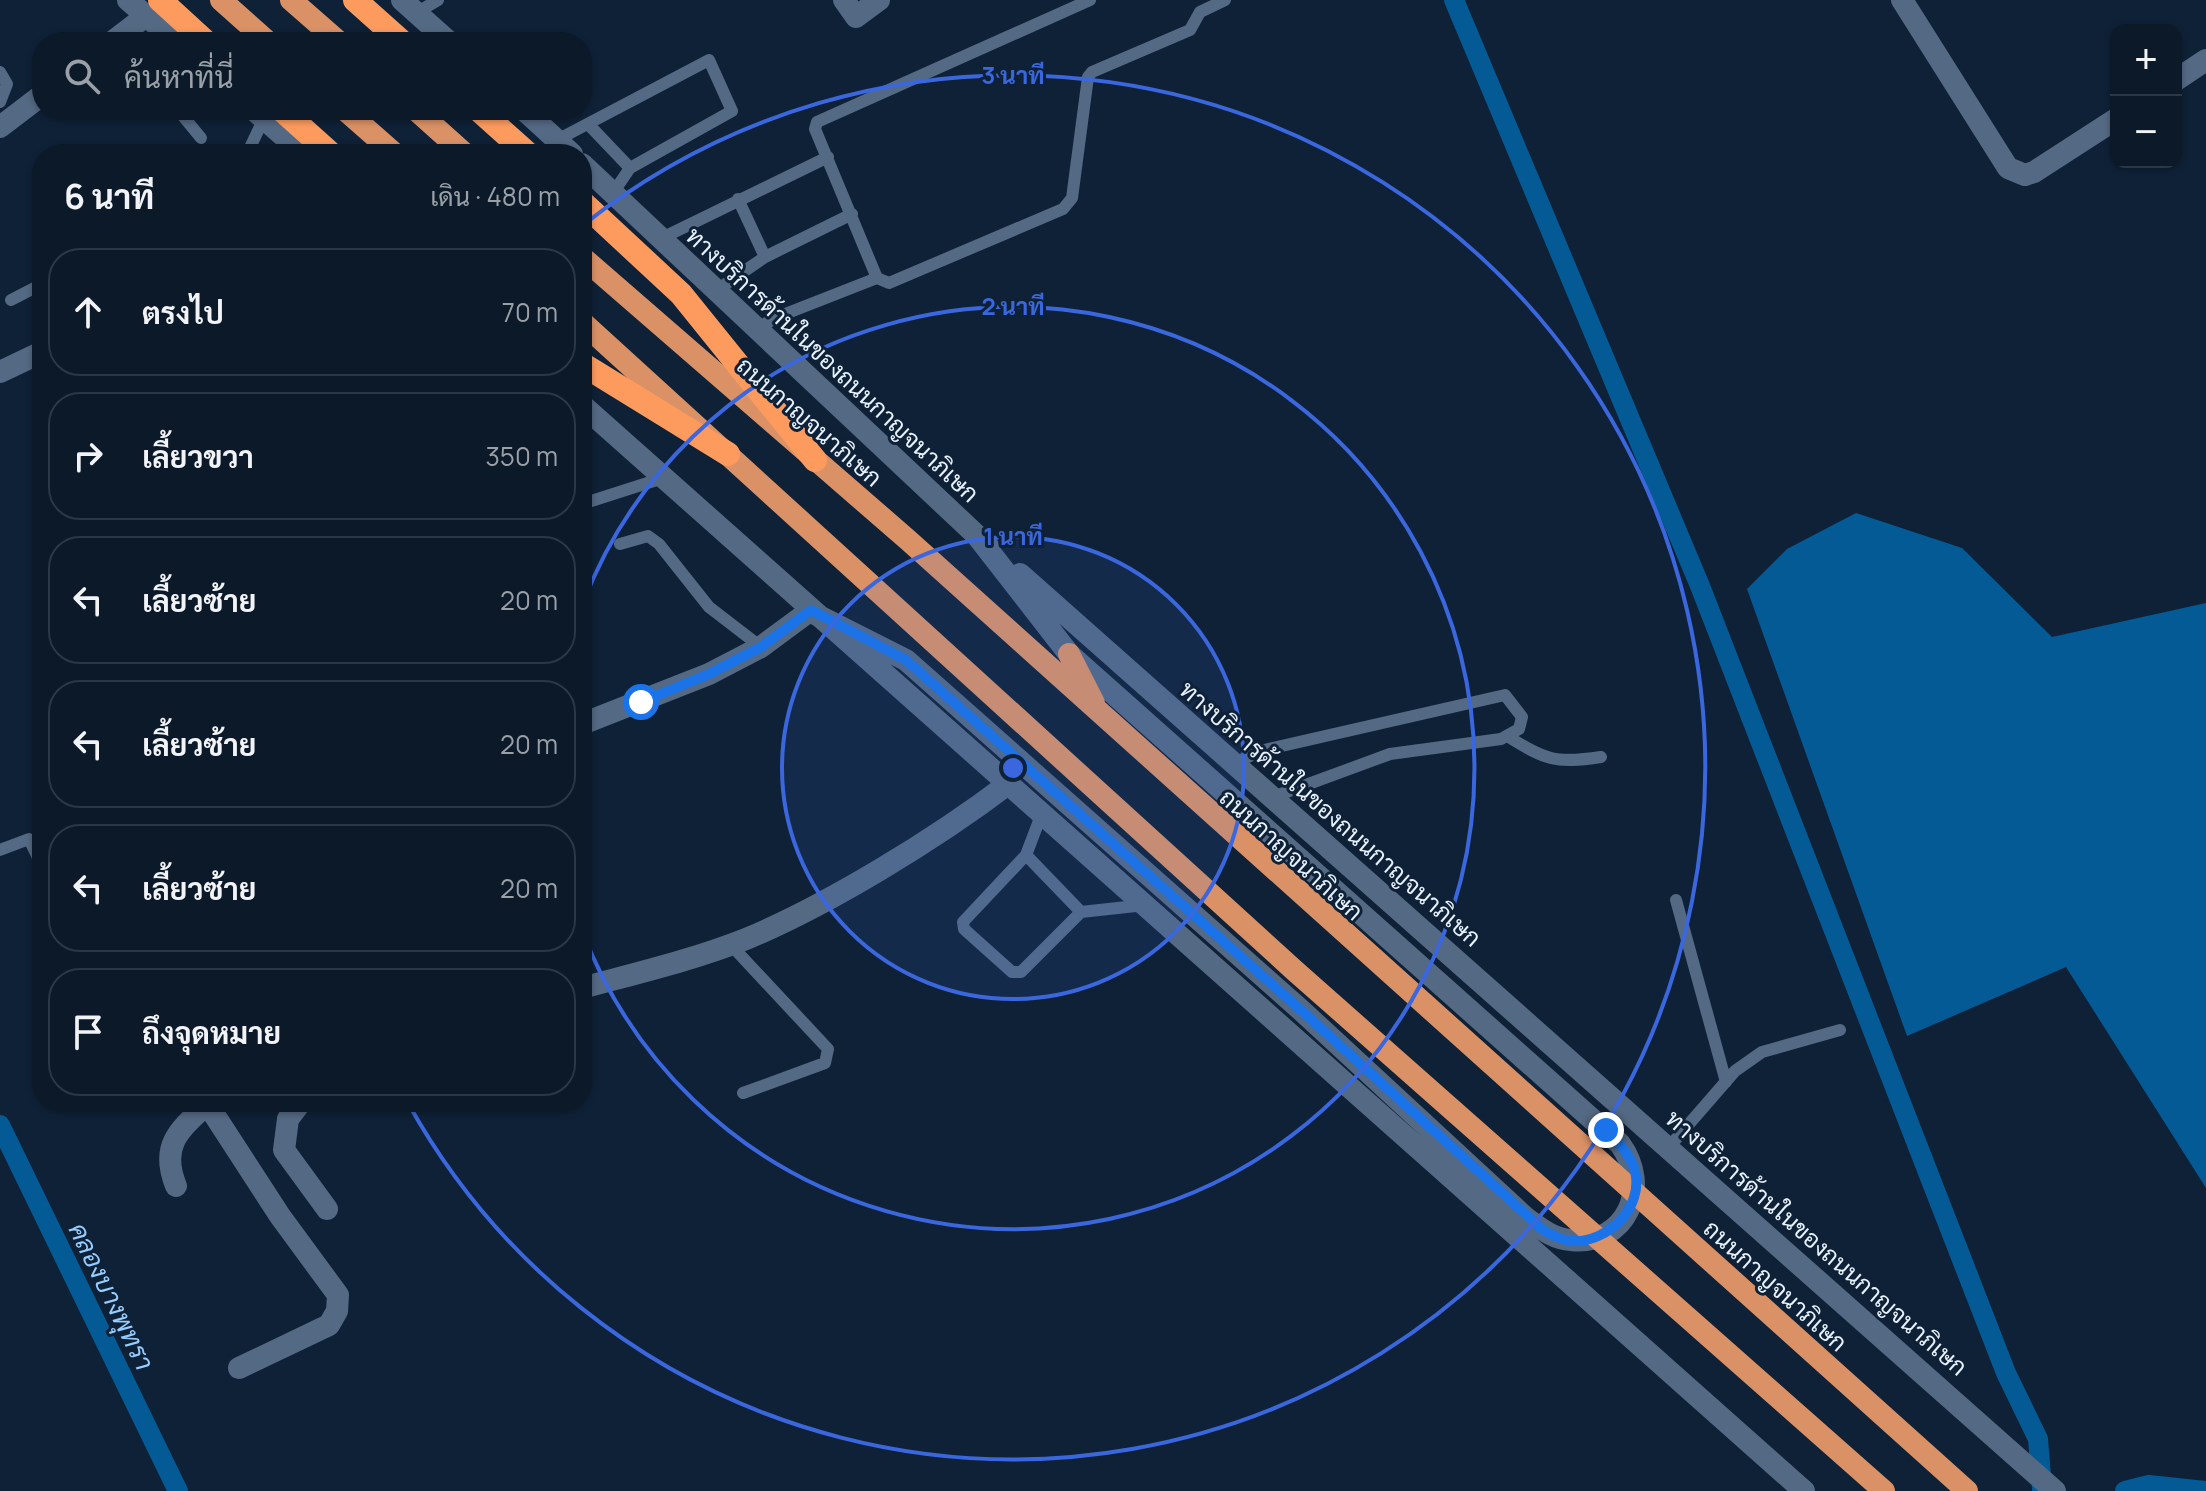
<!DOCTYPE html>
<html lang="th">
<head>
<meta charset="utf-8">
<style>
  :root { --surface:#0b1929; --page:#142231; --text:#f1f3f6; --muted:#9aa0a8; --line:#2b3846 }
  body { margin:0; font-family:Manrope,Sarabun,sans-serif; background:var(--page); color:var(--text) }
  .controls { position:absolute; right:24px; top:24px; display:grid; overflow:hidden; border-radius:16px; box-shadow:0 2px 6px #0004 }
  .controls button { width:72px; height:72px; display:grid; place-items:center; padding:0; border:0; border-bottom:2px solid var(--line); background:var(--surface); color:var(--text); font:40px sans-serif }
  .stop { position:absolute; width:24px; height:24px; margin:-18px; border:6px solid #1a73e8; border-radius:50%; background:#fff }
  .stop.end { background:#1a73e8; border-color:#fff; box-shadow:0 2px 8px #0008 }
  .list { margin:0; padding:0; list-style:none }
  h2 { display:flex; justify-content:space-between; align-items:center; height:104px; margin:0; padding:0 32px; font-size:34px }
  h2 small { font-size:26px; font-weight:400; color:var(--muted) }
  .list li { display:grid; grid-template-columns:52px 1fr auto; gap:24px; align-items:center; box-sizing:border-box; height:128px; margin:0 16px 16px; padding:0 16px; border:2px solid var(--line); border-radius:32px }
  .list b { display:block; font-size:30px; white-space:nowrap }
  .list em { font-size:26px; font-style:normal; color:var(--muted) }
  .icon { flex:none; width:44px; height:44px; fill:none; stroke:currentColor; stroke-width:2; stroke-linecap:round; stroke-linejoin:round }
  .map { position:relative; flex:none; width:2206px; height:1491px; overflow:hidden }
  .search { position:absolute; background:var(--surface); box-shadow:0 2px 6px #0004; left:32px; top:32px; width:560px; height:88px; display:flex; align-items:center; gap:20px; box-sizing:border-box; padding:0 28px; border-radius:32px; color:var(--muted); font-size:30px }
  .panel { position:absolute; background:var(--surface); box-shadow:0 2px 6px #0004; left:32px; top:144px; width:560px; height:968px; border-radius:32px }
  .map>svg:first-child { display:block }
  .water { fill:#045a95 }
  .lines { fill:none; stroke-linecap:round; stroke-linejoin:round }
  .canal { stroke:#045a95; stroke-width:20 }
  .service { stroke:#546983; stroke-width:12 }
  .minor { stroke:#546983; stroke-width:22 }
  .secondary { stroke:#546983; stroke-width:22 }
  .trunk { stroke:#db9166; stroke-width:22 }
  .motorway { stroke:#fd9b5f; stroke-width:24 }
  .route { stroke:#1a73e8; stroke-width:10 }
  .ring { fill:none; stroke:#3b67de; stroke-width:4 }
  .labels { text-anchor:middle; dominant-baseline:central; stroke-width:6; stroke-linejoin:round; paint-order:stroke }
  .street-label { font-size:24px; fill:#e8f2fe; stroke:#0f2137 }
  .water-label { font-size:26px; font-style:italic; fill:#97ccfe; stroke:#0f2137 }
  .centre { fill:#3b67de; stroke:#0f2137; stroke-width:4 }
  .ring-label { font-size:24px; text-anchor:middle; font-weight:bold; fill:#3b67de; stroke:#0f2137; stroke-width:6; stroke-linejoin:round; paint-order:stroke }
</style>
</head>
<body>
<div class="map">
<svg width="2206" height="1491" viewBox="0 0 2206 1491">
  <rect width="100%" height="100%" fill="#0f2137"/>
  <path class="water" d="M1856,513L1962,548L2052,637L2206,603V1188L2066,967L1907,1036L1747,589L1787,549Z"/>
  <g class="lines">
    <path class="canal" d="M1454,0L1700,586L2006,1373L2038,1439L2042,1489
      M0,1125L178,1491
      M2125,1491L2149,1485L2206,1491"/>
    <path class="service" d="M416,13L438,0
      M0,72L7,84L0,102
      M178,110L201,138
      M589,125L630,168
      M557,140L709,60L732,111L630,168L613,193
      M247,154L264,118
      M738,199L765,257L852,214
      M662,238L828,157
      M877,278L815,129L817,122L1090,0
      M717,290L765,257
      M11,300L42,284
      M757,328L780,316L877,278L889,283L1063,209L1072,198L1088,77L1092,72L1190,30L1200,12L1225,0
      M582,504L663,478
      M620,544L648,536L659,544L709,607L761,647
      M1507,736C1546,760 1555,764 1601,757
      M1234,763L1264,750L1505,695L1522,717L1519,729L1501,739L1390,754L1273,797
      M1042,813L1026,855L963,922L964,929L1012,972H1021L1081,912L1145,905
      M0,850L29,839L42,866
      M1026,855L1081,912
      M1676,900L1726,1082
      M730,944L828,1049L825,1063L743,1093
      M1669,1147L1735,1071L1762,1052L1840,1030"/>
    <path class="minor" d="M844,0L856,17L879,0
      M1902,0L2008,168L2025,175L2034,172L2116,119
      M112,42L146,16
      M2176,80L2206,60
      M0,127L42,95
      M0,372L42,352
      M582,724L709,674L761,647L811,610
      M582,988C637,973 693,960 746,939C828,905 937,838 1008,784
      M206,1102L280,1216L338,1295L337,1311L329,1325L239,1368
      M301,1102L288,1119L284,1150L327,1209
      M176,1186C160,1146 178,1131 207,1104"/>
    <path class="secondary" d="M128,0L176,42
      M402,0L449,42
      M254,110L304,154
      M524,110L572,154
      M582,164L988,546
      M582,405L1804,1491
      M1020,574L2055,1491
      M817,615L906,660L1302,1011L1526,1218C1540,1228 1553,1239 1571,1240C1626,1246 1652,1187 1620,1144L1069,654L978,537"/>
    <path class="trunk" d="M221,0L268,42
      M291,0L339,42
      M345,110L395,154
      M416,110L465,154
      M582,257L908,540L1967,1491
      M582,322L1294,970L1884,1491
      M1069,654L1094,703"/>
    <path class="motorway" d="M160,0L206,42
      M355,0L402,42
      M282,110L331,154
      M479,110L528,154
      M582,202L681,294L815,460
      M582,364L728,454"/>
  </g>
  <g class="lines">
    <path class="route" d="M641,702L709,674L761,647L811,610L906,660L1302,1011L1543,1230C1552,1235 1561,1240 1572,1241C1608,1243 1644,1207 1635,1171C1630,1154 1618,1142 1606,1130"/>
  </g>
  <circle cx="1013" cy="768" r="231" fill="#3b67de" fill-opacity=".12"/>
  <g class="ring">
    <circle cx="1013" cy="768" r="231"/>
    <path d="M583 603A461 461 0 1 1 583 933"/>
    <path d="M582 226A692 692 0 1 1 408 1103"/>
  </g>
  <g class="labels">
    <g class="street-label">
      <text transform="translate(833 364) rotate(43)">ทางบริการด้านในของถนนกาญจนาภิเษก</text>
      <text transform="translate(810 421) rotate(41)">ถนนกาญจนาภิเษก</text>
      <text transform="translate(1331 813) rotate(41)">ทางบริการด้านในของถนนกาญจนาภิเษก</text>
      <text transform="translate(1292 854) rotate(42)">ถนนกาญจนาภิเษก</text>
      <text transform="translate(1817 1242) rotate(41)">ทางบริการด้านในของถนนกาญจนาภิเษก</text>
      <text transform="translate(1776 1285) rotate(42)">ถนนกาญจนาภิเษก</text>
    </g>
    <g class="water-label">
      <text transform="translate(112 1296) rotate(64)">คลองบางพุทรา</text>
    </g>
  </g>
  <circle cx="1013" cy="768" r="12" class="centre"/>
  <g class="ring-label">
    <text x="1013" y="84">3 นาที</text>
    <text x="1013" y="315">2 นาที</text>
    <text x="1013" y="545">1 นาที</text>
  </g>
</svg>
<div class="controls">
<button>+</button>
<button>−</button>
</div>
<div class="stop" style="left:641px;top:702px"></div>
<div class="stop end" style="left:1606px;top:1130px"></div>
<div class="search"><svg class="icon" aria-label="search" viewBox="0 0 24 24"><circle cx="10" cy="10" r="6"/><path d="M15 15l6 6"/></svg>ค้นหาที่นี่</div>
<section class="panel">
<h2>6 นาที<small>เดิน · 480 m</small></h2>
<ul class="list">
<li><svg class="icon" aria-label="ahead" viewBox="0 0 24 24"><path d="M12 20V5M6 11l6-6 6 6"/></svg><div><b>ตรงไป</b></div><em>70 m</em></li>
<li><svg class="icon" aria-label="right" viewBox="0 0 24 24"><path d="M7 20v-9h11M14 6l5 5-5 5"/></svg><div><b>เลี้ยวขวา</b></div><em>350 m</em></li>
<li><svg class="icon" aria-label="left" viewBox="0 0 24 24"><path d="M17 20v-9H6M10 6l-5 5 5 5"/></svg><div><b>เลี้ยวซ้าย</b></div><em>20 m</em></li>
<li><svg class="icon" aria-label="left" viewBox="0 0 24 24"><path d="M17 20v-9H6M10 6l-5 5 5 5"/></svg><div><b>เลี้ยวซ้าย</b></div><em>20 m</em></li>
<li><svg class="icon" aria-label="left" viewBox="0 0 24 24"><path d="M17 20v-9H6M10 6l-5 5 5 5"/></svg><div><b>เลี้ยวซ้าย</b></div><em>20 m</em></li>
<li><svg class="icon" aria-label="arrive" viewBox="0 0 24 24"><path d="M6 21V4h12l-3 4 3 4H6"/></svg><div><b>ถึงจุดหมาย</b></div></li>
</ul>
</section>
</div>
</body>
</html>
